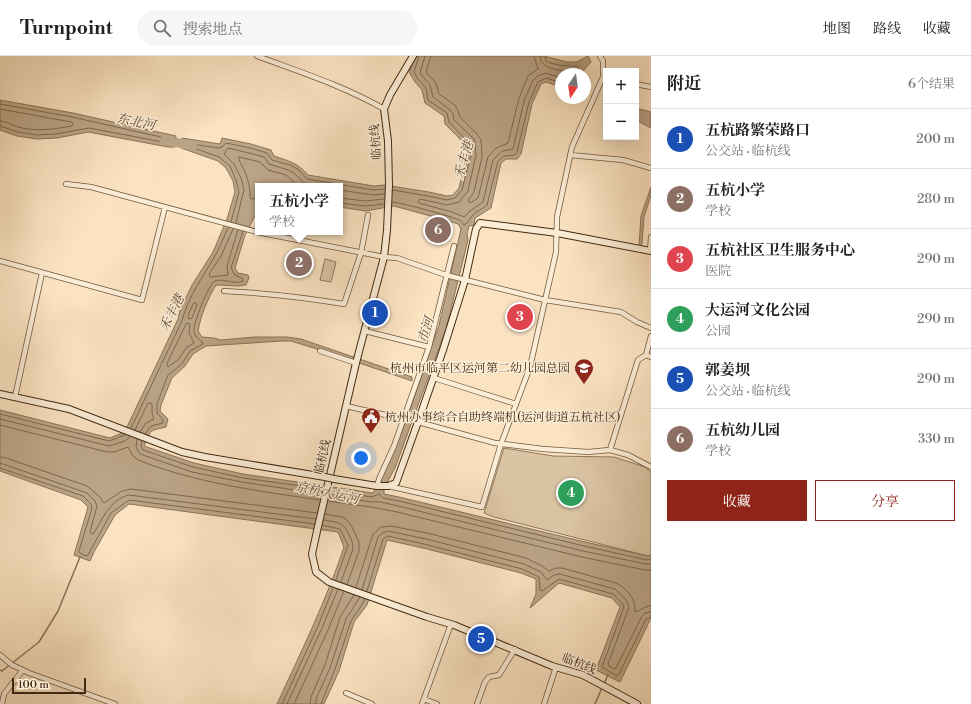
<!DOCTYPE html>
<html lang="zh">
<head>
<meta charset="utf-8">
<style>
  :root { --surface:#fff; --page:#f6f6f6; --text:#202124; --muted:#757577; --line:#e0e0e0; --accent:#8f2418 }
  body { margin:0; font-family:"Libre Bodoni","Noto Serif SC",serif; background:var(--page); color:var(--text) }
  .controls { position:absolute; right:12px; top:12px; display:grid; overflow:hidden; border-radius:0px; box-shadow:0 4px 16px #0002 }
  .controls button { width:36px; height:36px; display:grid; place-items:center; padding:0; border:0; border-bottom:1px solid var(--line); background:var(--surface); color:var(--text); font:20px sans-serif }
  .compass { position:absolute; left:555px; top:12px; width:36px; height:36px; border-radius:50%; background:var(--surface); box-shadow:0 4px 16px #0002; rotate:193deg }
  .scale { position:absolute; left:12px; bottom:10px; width:74px; box-sizing:border-box; padding-left:4px; border:2px solid #402a12; border-top:0; font-size:11px; line-height:14px; white-space:nowrap; color:#402a12; -webkit-text-stroke:3px #fcedd7; paint-order:stroke }
  .you { position:absolute; left:361px; top:402px; width:14px; height:14px; margin:-10px; border:3px solid #fff; border-radius:50%; background:#1a73e8; box-shadow:0 0 0 6px #1a73e833 }
  .badge { display:grid; place-items:center; width:26px; height:26px; border-radius:50%; background:var(--accent); color:#fff; font-size:13px; font-weight:700 }
  .pin { position:absolute; translate:-50% -50%; border:2px solid #fff; box-shadow:0 1px 4px #0006 }
  .popup { position:absolute; left:255px; top:127px; width:88px; height:52px; box-sizing:border-box; display:grid; place-content:center; border-radius:0px; background:var(--surface); filter:drop-shadow(0 1px 3px #0005); font-size:13px; white-space:nowrap; color:var(--muted) }
  .popup b { font-size:15px; color:var(--text) }
  .popup::after { content:''; position:absolute; left:50%; top:100%; margin-left:-8px; border:8px solid transparent; border-top-color:var(--surface) }
  .list { margin:0; padding:0; list-style:none }
  h2 { display:flex; justify-content:space-between; align-items:center; height:52px; margin:0; padding:0 16px; font-size:17px }
  h2 small { font-size:13px; font-weight:400; color:var(--muted) }
  .list li { display:grid; grid-template-columns:26px 1fr auto; gap:12px; align-items:center; box-sizing:border-box; height:60px; padding:0 16px; border-top:1px solid var(--line) }
  .list b { display:block; font-size:15px; white-space:nowrap }
  .list p { margin:0; font-size:13px; white-space:nowrap; color:var(--muted) }
  .list em { font-size:13px; font-style:normal; color:var(--muted) }
  .actions { display:flex; gap:8px; padding:12px 16px }
  .actions a { flex:1; padding:9px 0; border:1px solid var(--accent); border-radius:0px; text-align:center; font-size:14px; color:var(--accent) }
  .actions .main { background:var(--accent); color:#fff }
  .icon { flex:none; width:22px; height:22px; fill:none; stroke:currentColor; stroke-width:2; stroke-linecap:round; stroke-linejoin:round }
  .map { position:relative; flex:none; width:651px; height:648px; overflow:hidden }
  header { display:flex; align-items:center; gap:24px; box-sizing:border-box; height:56px; padding:0 20px; background:var(--surface); border-bottom:1px solid var(--line) }
  header strong { font-size:19px }
  nav { display:flex; gap:22px; margin-inline-start:auto; font-size:14px }
  .search { width:280px; height:36px; background:var(--page); display:flex; align-items:center; gap:10px; box-sizing:border-box; padding:0 14px; border-radius:22px; color:var(--muted); font-size:15px }
  main { display:flex }
  aside { flex:1; background:var(--surface) }
  .map>svg:first-child { display:block }
  .green { fill:#dbc4a4; stroke:#8e775b }
  .water { fill:#bba486; stroke:#8a7358; fill-rule:evenodd }
  .lines { fill:none; stroke-linecap:round; stroke-linejoin:round }
  .shore { stroke:#7e674c; stroke-width:1 }
  .stream { stroke:#8a7358; stroke-width:1.5 }
  .river { stroke:#bba486; stroke-width:9 }
  .street-casing { stroke:#6f583e; stroke-width:6 }
  .secondary-casing { stroke:#402a12; stroke-width:8 }
  .street { stroke:#fcedd7; stroke-width:4.5 }
  .secondary { stroke:#fcedd7; stroke-width:6 }
  .secondary-bridge-casing { stroke:#402a12; stroke-width:8; stroke-linecap:butt }
  .secondary-bridge { stroke:#fcedd7; stroke-width:6 }
  .labels { text-anchor:middle; dominant-baseline:central; stroke-width:3; stroke-linejoin:round; paint-order:stroke }
  .street-label { font-size:12px; fill:#402a12; stroke:#fcedd7 }
  .poi-label { font-size:12px; fill:#402a12; stroke:#fcedd7; text-anchor:end }
  .water-label { font-size:13px; font-style:italic; fill:#654f35; stroke:#fcedd7 }
</style>
</head>
<body>
<header>
<strong>Turnpoint</strong>
<div class="search"><svg class="icon" aria-label="search" viewBox="0 0 24 24"><circle cx="10" cy="10" r="6"/><path d="M15 15l6 6"/></svg>搜索地点</div>
<nav><a>地图</a><a>路线</a><a>收藏</a></nav>
</header>
<main>
<div class="map">
<svg width="651" height="648" viewBox="0 0 651 648">
  <rect width="100%" height="100%" fill="#fbe3c2"/>
  <filter id="stains"><feTurbulence type="fractalNoise" baseFrequency=".005" numOctaves="4"/><feColorMatrix values="0 0 0 0 .2 0 0 0 0 .09 0 0 0 0 .02 0 0 0 .5 -.17"/></filter>
  <radialGradient id="worn" r=".72"><stop offset=".6" stop-color="#630" stop-opacity="0"/><stop offset="1" stop-color="#630" stop-opacity=".3"/></radialGradient>
  <path class="green" d="M325,203L336,206L331,226L320,224Z
    M504,392L553,400L614,401L645,411L651,416V499L648,500L494,461L484,457Z"/>
  <path class="water" d="M416,0H544L567,6H577L588,0L591,6L583,15V18H561V31L546,26L541,28L532,48L521,98L517,103H506L501,107L491,152L475,162L474,169L469,170L467,178L468,184L446,273L395,412L384,432V438L399,441L585,486L648,500L651,499V562L620,626L596,614L620,551L612,542L559,527L530,552L536,538V523L521,517L423,492L387,484L367,549L354,566L339,615L324,648H277C301,596 326,545 344,491L338,476L129,448L115,459L94,496L90,505L74,499L88,451L81,444L0,415V354L110,382L122,377L127,371L178,263L180,254L192,229L213,196L227,163L235,136L233,125L226,112L218,105L181,92L182,82L220,88L222,82L251,88L271,94L274,100C289,105 298,107 308,119L374,130L384,129L429,136L447,140L453,139L459,132L467,98L466,89L445,68L444,60L425,47L422,34L415,26L409,16ZM258,130H340V151L365,155L394,150L449,165L458,168L461,173L439,269L406,365L385,415L373,437L243,418L194,407L144,390C151,373 149,375 166,371L168,363L160,355L161,349L172,322L185,310L193,298L206,290L282,285H291L330,297L412,325V321L301,283L287,281H255L221,284L214,282L202,281L198,275C201,259 208,242 216,229L239,230L246,229L249,222L248,219L238,217L235,212L245,179L258,154Z
    M0,44L73,57L176,80L175,91H168L88,76L57,82L37,83L17,80L0,74Z
    M636,52L651,56V72L636,64Z
    M651,131V139L644,161L642,187L641,190H639L641,160Z"/>
  <g class="lines">
    <path class="shore" d="M425,0L420,17L430,29L433,41L450,54L453,58L454,64L474,83L475,87L476,99L468,135L459,146L447,149L420,143L418,146L419,147L452,156L464,161L470,155L483,146L493,104L502,95L513,93L524,45L533,24L538,20L546,17L561,22
      M431,0L426,16L436,27L439,38L455,49L458,55L460,61L477,78L481,84L482,101L474,136L468,145L470,147L478,142L488,101L496,92L508,87L519,42L528,20L538,13L534,0
      M540,0C541,14 561,15 572,15L574,18
      M545,0L546,5C556,10 567,10 578,10L579,18
      M0,48L72,61L170,83L171,85L168,87L89,72L56,78L37,79L18,76L0,70
      M0,53L71,66L73,68L72,70C54,73 36,76 18,71C12,69 6,65 0,65
      M340,134L373,139L385,138
      M393,134L428,140L447,144L455,142L462,134L471,99L470,88L449,66L447,57L428,44L426,32L418,23L414,16L419,0
      M258,142L251,143L250,141C251,128 245,115 239,104V101L260,106L268,114L286,119L291,123L298,130
      M340,142L365,145L384,143
      M392,146C399,146 454,161 459,164C461,165 463,167 464,169C471,165 468,164 473,159C476,155 483,153 487,149L498,105L504,100L515,99L517,96L529,46L538,26L547,22L561,27
      M340,147L365,150L384,148
      M231,166L239,136L236,124L230,110L219,101L191,91L190,89L191,88L219,92L222,91L226,87L250,92L267,97L272,104L290,109L299,114L307,123L374,134L385,133
      M236,167L244,133L241,122L234,108L224,98L228,92L249,97L264,101L269,108L288,114L295,118L304,127L318,130
      M233,173L221,200L209,218L210,221L228,219L227,210L238,174
      M194,247H196L197,249L192,262L189,263L188,262L189,257Z
      M187,267L190,268L189,277L194,287L186,292L178,304L168,311L167,308Z
      M0,358L109,385L125,379
      M0,363L109,390L125,385L130,381
      M0,369L107,396H114L128,391L133,400L138,404C196,427 258,435 320,444
      M131,372L182,265C188,240 204,220 216,198C221,189 224,180 228,172
      M135,374L148,347H151L152,348V357L154,363L146,367L140,376
      M145,378L151,370L163,367V364L157,357V348L168,319L182,308L190,295L203,288L202,286C199,284 195,280 194,276C192,270 209,227 215,225C224,222 235,229 243,225L242,222L235,219L231,212L243,175
      M137,383L136,391L140,398L192,416L242,426L321,438
      M142,385L141,390L143,394L193,411L243,422L323,433
      M0,401L6,402L87,430L99,440L104,447L122,435L131,433L317,457
      M0,407L87,437L95,445L97,450L90,476L92,478L94,477C102,463 111,443 129,439L316,463
      M0,412L83,440L91,448L92,452L79,495L80,497L86,500L88,499L111,457L129,444L315,468
      M330,435L372,441L379,438L383,442L399,445L584,490L647,504L651,503
      M329,440L372,446C380,445 389,448 398,450L583,495L646,508H651
      M328,445L377,452L397,456L582,501L645,514H651
      M325,458L342,461L347,464L351,469L359,486V495L347,528
      M324,464C339,467 343,465 350,481C352,485 353,488 353,493L341,526
      M322,469L340,473L348,489L336,524
      M356,531L373,478L381,471L391,470L427,477L526,502L542,510L549,515L556,512H562L616,527C623,530 632,539 634,546C635,549 635,553 635,556C640,555 644,550 651,550
      M362,534L378,481L382,477L388,475L426,483L524,508L541,516L547,524L554,519L560,518L615,533L626,544L629,551L608,608L609,610L614,613L616,612L642,560L645,557L651,556
      M367,535L383,483L388,480L424,488L522,513L539,521L540,534L542,535L559,523L613,538L622,547L624,551L602,611L617,620L619,618L646,563L651,561
      M282,648L318,570L333,532
      M287,648L322,572L338,533
      M294,648L328,574L344,535
      M310,648L311,641L325,609L340,561L354,539
      M316,648V643L330,612L346,563L360,541
      M321,648L335,613L351,565L363,547L364,543"/>
    <path class="stream" d="M0,614L2,615L39,586L58,555L80,501
      M605,626L608,618
      M595,648L601,634"/>
    <path class="river" d="M164,84L193,90"/>
    <defs>
      <path id="street" d="M257,0C300,16 344,30 384,53
        M636,28L651,31
        M570,99L623,104L651,112
        M66,128L91,131L257,176L384,201L397,202L446,219L545,244L621,256L637,266L651,272
        M650,195L651,181
        M0,205L142,244L165,151
        M224,235C266,237 302,241 344,248L361,197L368,159
        M365,275L429,291
        M320,295L356,307
        M646,299L651,280
        M434,322L516,348
        M15,341L42,217
        M346,350L403,363
        M418,366L495,387L543,393L588,396L610,394L628,399L651,411
        M610,394L638,304L646,299L651,301
        M377,430L379,423L394,390L429,291L454,190
        M388,430L482,451L501,388L530,311L556,196L557,161L572,91L603,21V5L600,0
        M0,599L12,609L29,617L115,648
        M346,637L372,648
        M424,643L437,648
        M2,648L4,638L23,614
        M422,648L451,568
        M477,648L485,626L489,621L499,619L515,593
        M544,648L556,611"/>
      <path id="secondary" d="M413,0L390,39L384,53L388,85L389,129L387,174L384,201L356,307L317,475L312,498L316,516L329,526L427,561L454,569L552,610L583,619L637,648
        M0,338L69,353L182,396L205,401L325,421
        M334,423L377,430H388L396,427L418,366L443,294L465,224L476,173L480,167L557,177L651,195"/>
    </defs>
    <use href="#street" class="street-casing"/>
    <use href="#secondary" class="secondary-casing"/>
    <use href="#street" class="street"/>
    <use href="#secondary" class="secondary"/>
    <defs>
      <path id="secondary-bridge" d="M325,421L334,423"/>
    </defs>
    <use href="#secondary-bridge" class="secondary-bridge-casing"/>
    <use href="#secondary-bridge" class="secondary-bridge"/>
  </g>
  <defs>
    <symbol id="school-pin" viewBox="-11 -11 22 30"><path d="M0 17L-7.5 6A9.5 9.5 0 1 1 7.5 6Z" fill="#8f2418" stroke="#fcedd7"/><path d="M0-5L7-2L0 1L-7-2ZM-4 1L0 2.5L4 1V4Q0 6-4 4Z" fill="#fff"/></symbol>
    <symbol id="civic-pin" viewBox="-11 -11 22 30"><path d="M0 17L-7.5 6A9.5 9.5 0 1 1 7.5 6Z" fill="#8f2418" stroke="#fcedd7"/><path d="M-.6-6.5H3V-4.5H.6V-3L4-1V1h2V6H-6V1h2V-1L-.6-3ZM-1.2 2.5V6h2.4V2.5Z" fill="#fff"/></symbol>
  </defs>
  <g fill-rule="evenodd">
    <use href="#school-pin" x="573" y="301" width="22" height="30"/>
    <use href="#civic-pin" x="360" y="350" width="22" height="30"/>
  </g>
  <g class="labels">
    <g class="street-label">
      <text transform="translate(376 86) rotate(-94)">临杭线</text>
      <text transform="translate(323 401) rotate(-77)">临杭线</text>
      <text transform="translate(579 608) rotate(21)">临杭线</text>
    </g>
    <g class="poi-label">
      <text x="570" y="312">杭州市临平区运河第二幼儿园总园</text>
      <text x="385" y="361" text-anchor="start">杭州办事综合自助终端机(运河街道五杭社区)</text>
    </g>
    <g class="water-label">
      <text transform="translate(136 66) rotate(11)">东北河</text>
      <text transform="translate(464 104) rotate(-74)">禾丰港</text>
      <text transform="translate(172 257) rotate(-64)">禾丰港</text>
      <text transform="translate(426 274) rotate(-72)">市河</text>
      <text transform="translate(327 437) rotate(12)">京杭大运河</text>
    </g>
  </g>
  <rect width="100%" height="100%" filter="url(#stains)"/>
  <rect width="100%" height="100%" fill="url(#worn)"/>
</svg>
<div class="controls">
<button>+</button>
<button>−</button>
</div>
<svg class="compass" viewBox="-18 -18 36 36"><path d="M0-13l5 13h-10z" fill="#e53935"/><path d="M0 13l5-13h-10z" fill="#757577"/></svg>
<div class="scale">100 m</div>
<div class="you"></div>
<div class="pin badge" style="left:375px;top:257px;background:#1a4fb4">1</div>
<div class="pin badge" style="left:299px;top:207px;background:#8d6e63">2</div>
<div class="popup"><b>五杭小学</b>学校</div>
<div class="pin badge" style="left:520px;top:261px;background:#e0444e">3</div>
<div class="pin badge" style="left:571px;top:437px;background:#2e9e5b">4</div>
<div class="pin badge" style="left:481px;top:583px;background:#1a4fb4">5</div>
<div class="pin badge" style="left:438px;top:174px;background:#8d6e63">6</div>
</div>
<aside>
<h2>附近<small>6个结果</small></h2>
<ul class="list">
<li><span class="badge" style="background:#1a4fb4">1</span><div><b>五杭路繁荣路口</b><p>公交站 · 临杭线</p></div><em>200 m</em></li>
<li><span class="badge" style="background:#8d6e63">2</span><div><b>五杭小学</b><p>学校</p></div><em>280 m</em></li>
<li><span class="badge" style="background:#e0444e">3</span><div><b>五杭社区卫生服务中心</b><p>医院</p></div><em>290 m</em></li>
<li><span class="badge" style="background:#2e9e5b">4</span><div><b>大运河文化公园</b><p>公园</p></div><em>290 m</em></li>
<li><span class="badge" style="background:#1a4fb4">5</span><div><b>郭姜坝</b><p>公交站 · 临杭线</p></div><em>290 m</em></li>
<li><span class="badge" style="background:#8d6e63">6</span><div><b>五杭幼儿园</b><p>学校</p></div><em>330 m</em></li>
</ul>
<div class="actions"><a class="main">收藏</a><a>分享</a></div>
</aside>
</main>
</body>
</html>
